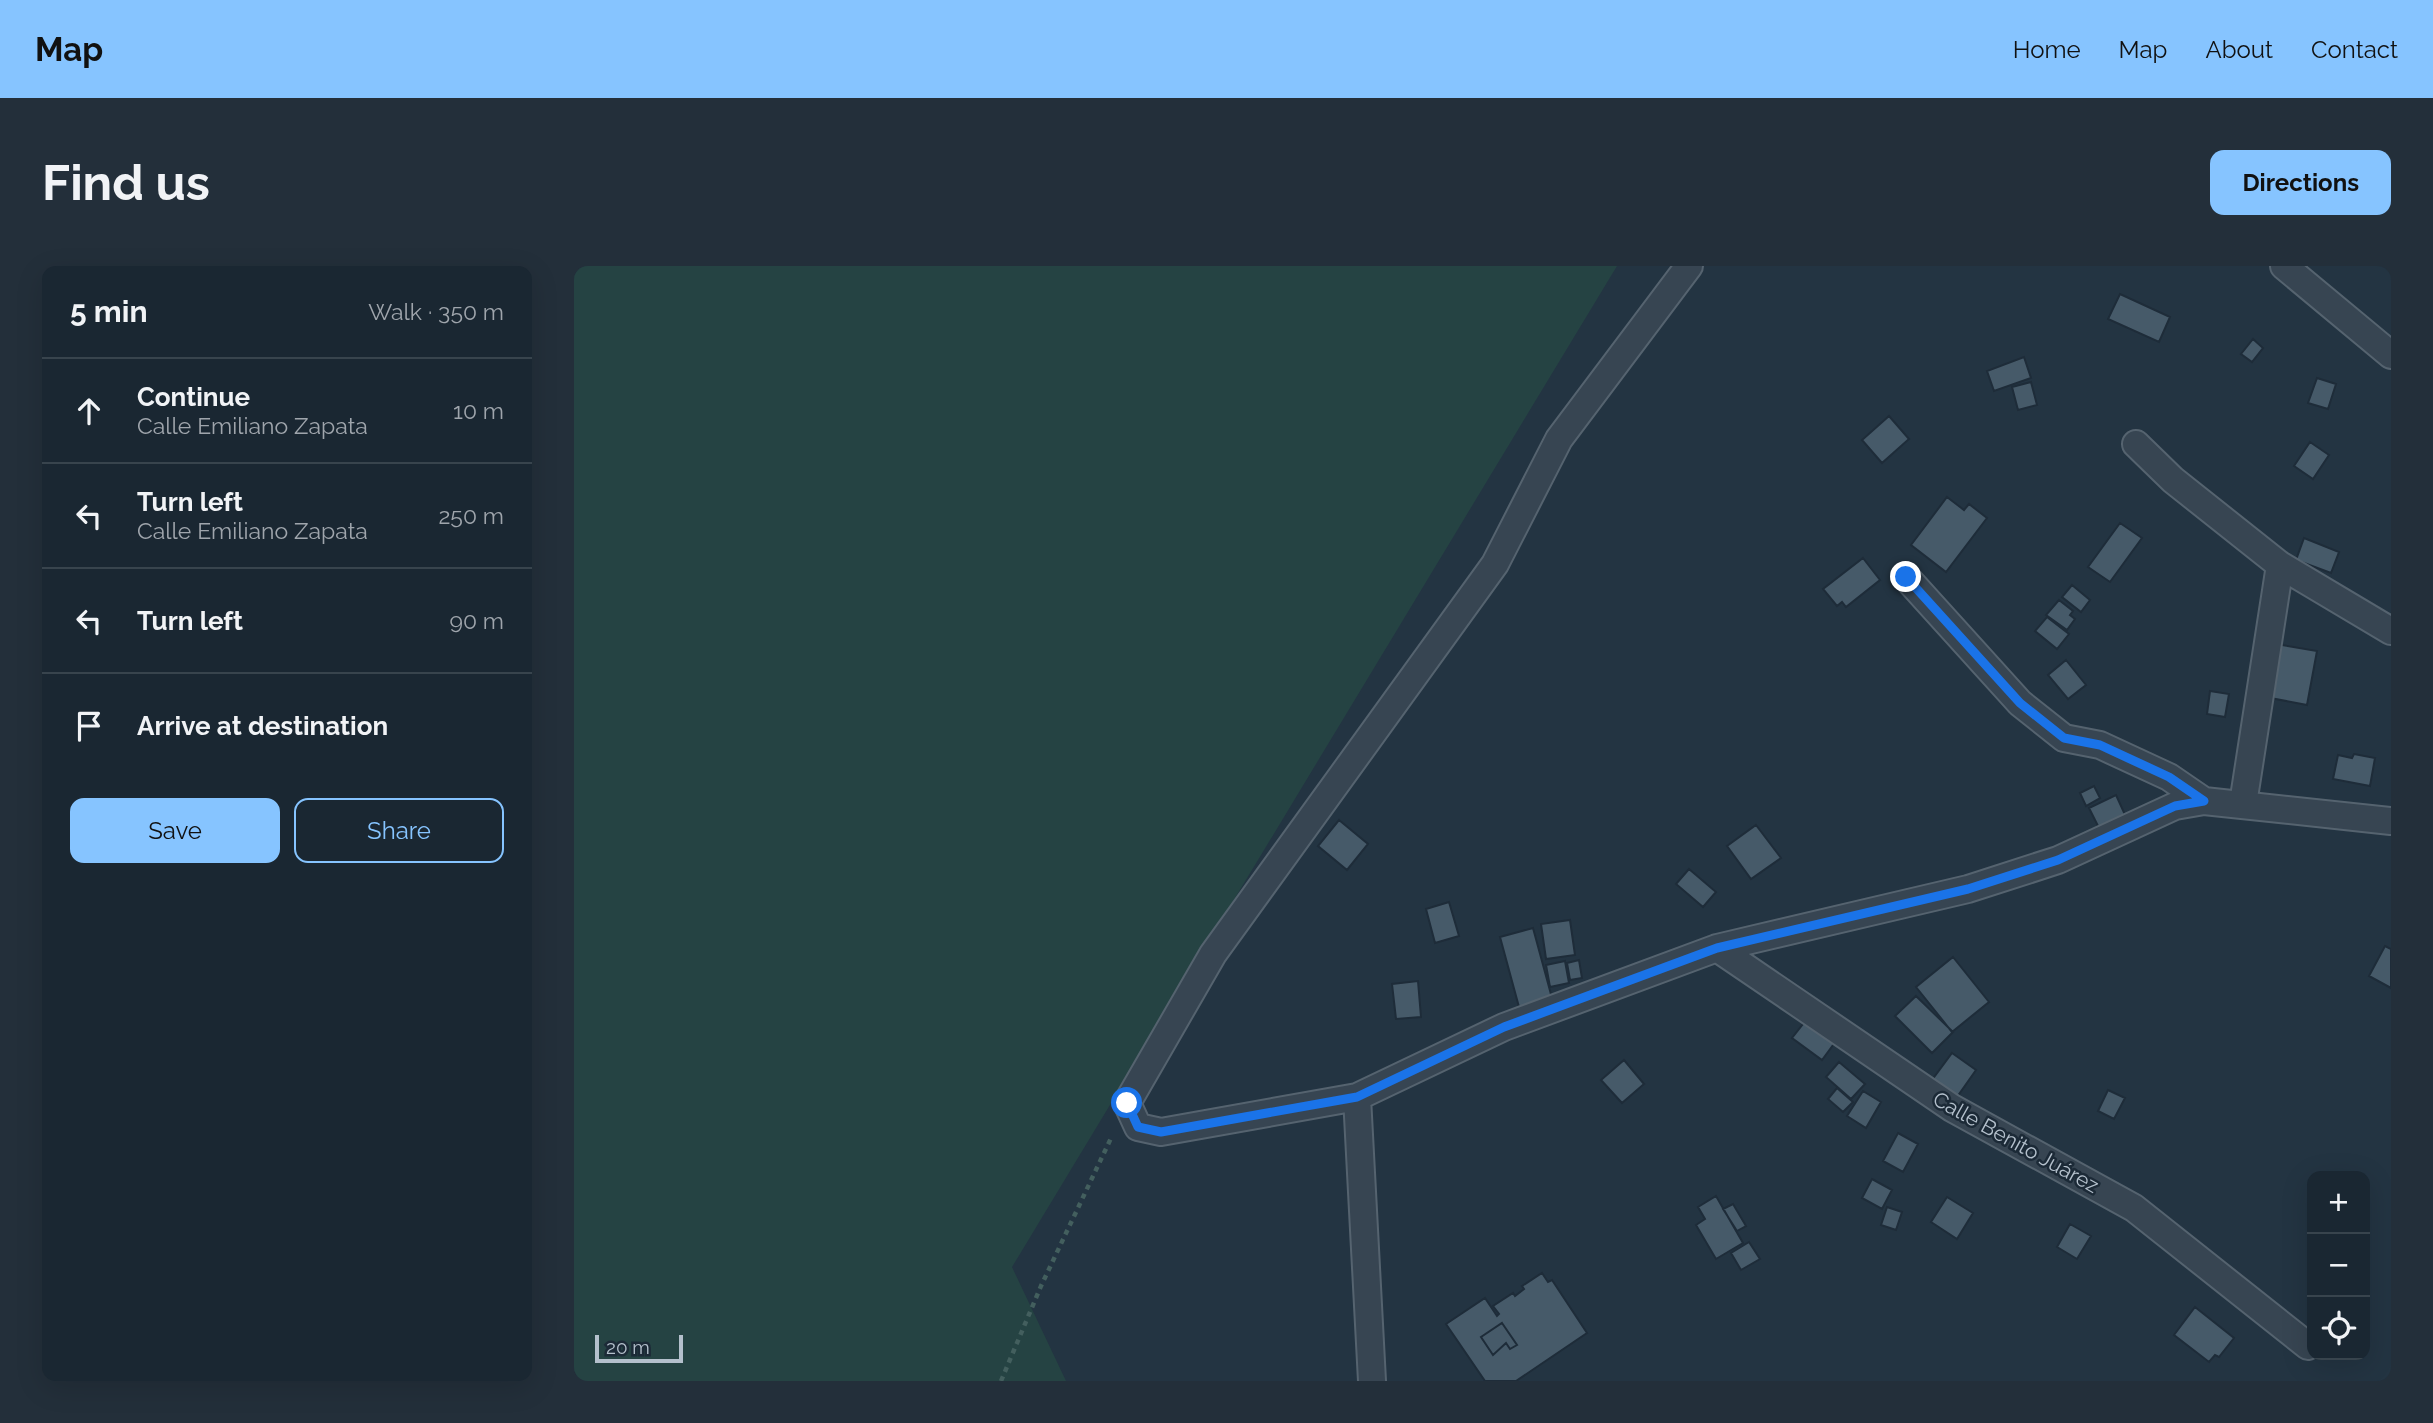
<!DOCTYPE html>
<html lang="en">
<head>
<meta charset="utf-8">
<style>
  :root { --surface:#1a2732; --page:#232f3a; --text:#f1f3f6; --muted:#9fa5ac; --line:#38444d; --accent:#86c4ff }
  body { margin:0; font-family:Raleway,sans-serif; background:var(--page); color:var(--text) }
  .controls { position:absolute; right:21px; bottom:21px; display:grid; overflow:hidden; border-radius:14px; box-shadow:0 7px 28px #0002 }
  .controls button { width:63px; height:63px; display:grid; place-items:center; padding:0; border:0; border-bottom:2px solid var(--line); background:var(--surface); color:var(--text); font:35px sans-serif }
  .scale { position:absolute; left:21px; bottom:18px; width:88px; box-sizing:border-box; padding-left:7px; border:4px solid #b4c0cc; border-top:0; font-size:19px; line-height:24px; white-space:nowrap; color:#b4c0cc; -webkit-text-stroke:5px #1c2a37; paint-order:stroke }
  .stop { position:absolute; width:21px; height:21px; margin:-16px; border:5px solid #1a73e8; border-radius:50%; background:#fff }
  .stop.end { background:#1a73e8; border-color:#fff; box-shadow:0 2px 7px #0008 }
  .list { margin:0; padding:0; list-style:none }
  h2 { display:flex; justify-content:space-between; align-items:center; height:91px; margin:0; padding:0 28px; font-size:30px }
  h2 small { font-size:23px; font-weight:400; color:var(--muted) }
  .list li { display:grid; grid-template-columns:46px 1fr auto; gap:21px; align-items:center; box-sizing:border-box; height:105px; padding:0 28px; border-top:2px solid var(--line) }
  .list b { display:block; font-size:26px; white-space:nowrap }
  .list p { margin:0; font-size:23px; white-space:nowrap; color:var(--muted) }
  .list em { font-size:23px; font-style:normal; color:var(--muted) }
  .actions { display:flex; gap:14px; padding:21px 28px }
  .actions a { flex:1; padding:16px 0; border:2px solid var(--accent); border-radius:14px; text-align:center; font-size:24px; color:var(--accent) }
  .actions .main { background:var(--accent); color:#111 }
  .icon { flex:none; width:38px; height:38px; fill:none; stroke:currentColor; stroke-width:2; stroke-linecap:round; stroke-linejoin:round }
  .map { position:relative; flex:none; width:1817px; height:1115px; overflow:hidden; border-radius:14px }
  header { display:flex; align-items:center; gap:42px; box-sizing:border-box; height:98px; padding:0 35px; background:var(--accent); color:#111 }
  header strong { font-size:33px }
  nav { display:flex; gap:38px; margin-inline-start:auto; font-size:24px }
  .intro { display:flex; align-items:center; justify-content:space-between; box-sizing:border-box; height:168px; padding:0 42px }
  h1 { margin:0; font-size:49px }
  .button { padding:18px 32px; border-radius:14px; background:var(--accent); color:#111; font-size:24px; font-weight:700 }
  main { display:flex; gap:42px; padding:0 42px }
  aside { flex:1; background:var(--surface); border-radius:14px; box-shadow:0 7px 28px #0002 }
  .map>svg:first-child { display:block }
  .green { fill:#254343 }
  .building { fill:#465a69; stroke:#1e2c39; stroke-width:2; fill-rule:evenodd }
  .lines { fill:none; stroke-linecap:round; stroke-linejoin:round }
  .minor-casing { stroke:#55636f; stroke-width:30 }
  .path { stroke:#435f5e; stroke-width:4.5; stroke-dasharray:5 5; stroke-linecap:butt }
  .minor { stroke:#374552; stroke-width:26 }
  .route { stroke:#1a73e8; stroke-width:9 }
  .labels { text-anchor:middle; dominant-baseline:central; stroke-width:5; stroke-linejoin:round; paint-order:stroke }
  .street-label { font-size:21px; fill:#b4c0cc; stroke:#1c2a37 }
</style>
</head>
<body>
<header>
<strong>Map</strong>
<nav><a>Home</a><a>Map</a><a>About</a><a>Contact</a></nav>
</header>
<div class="intro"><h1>Find us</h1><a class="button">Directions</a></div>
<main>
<aside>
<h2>5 min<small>Walk · 350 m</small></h2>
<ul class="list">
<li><svg class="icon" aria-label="ahead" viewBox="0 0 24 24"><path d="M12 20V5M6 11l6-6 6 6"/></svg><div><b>Continue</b><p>Calle Emiliano Zapata</p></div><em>10 m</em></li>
<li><svg class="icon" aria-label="left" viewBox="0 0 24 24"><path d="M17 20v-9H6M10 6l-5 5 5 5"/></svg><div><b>Turn left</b><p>Calle Emiliano Zapata</p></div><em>250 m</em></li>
<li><svg class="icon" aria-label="left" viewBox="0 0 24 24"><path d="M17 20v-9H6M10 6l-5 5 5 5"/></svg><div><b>Turn left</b></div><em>90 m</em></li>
<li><svg class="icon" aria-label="arrive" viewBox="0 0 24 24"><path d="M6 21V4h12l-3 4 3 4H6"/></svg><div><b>Arrive at destination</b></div></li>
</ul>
<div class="actions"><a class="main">Save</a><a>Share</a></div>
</aside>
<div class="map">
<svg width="1817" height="1115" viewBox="0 0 1817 1115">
  <rect width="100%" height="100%" fill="#233442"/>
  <path class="green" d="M0,0H1043L438,1001L492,1115H0Z"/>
  <path class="building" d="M1546,28L1596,51L1585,76L1534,53Z
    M1679,73L1689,82L1678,96L1667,88Z
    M1450,91L1457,112L1420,125L1413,105Z
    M1743,112L1762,118L1754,143L1734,137Z
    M1457,116L1463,139L1444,144L1438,121Z
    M1315,150L1335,173L1308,197L1288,174Z
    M1736,176L1755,189L1739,213L1720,200Z
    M1373,231L1390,244L1395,238L1413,252L1372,306L1337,279Z
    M1546,257L1568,272L1536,316L1514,301Z
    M1730,272L1765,286L1757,307L1722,294Z
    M1289,292L1306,314L1272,341L1268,336L1263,340L1249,323Z
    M1498,319L1516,334L1507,346L1488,331Z
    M1485,334L1499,345L1496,349L1501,353L1493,364L1472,349Z
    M1473,351L1495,368L1483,383L1461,365Z
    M1702,378L1743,385L1733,439L1691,431Z
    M1492,394L1512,419L1494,433L1474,409Z
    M1636,425L1655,428L1651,451L1633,448Z
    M1780,488L1801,492L1796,520L1759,513L1764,489L1778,492Z
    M1520,520L1526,532L1512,540L1506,527Z
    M1542,529L1553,553L1527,566L1515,542Z
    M765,554L794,578L773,604L744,580Z
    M1182,559L1207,592L1177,613L1153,580Z
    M1115,603L1142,626L1129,641L1102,618Z
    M875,636L885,670L861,677L852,643Z
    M996,654L1001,689L972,693L967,658Z
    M959,662L978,732L945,741L926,671Z
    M1811,680L1817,683V722L1795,710Z
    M1379,691L1415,736L1378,766L1342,721Z
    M1005,694L1008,712L996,714L993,697Z
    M991,695L995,717L976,721L972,699Z
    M844,715L847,751L822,753L818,718Z
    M1342,730L1379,766L1358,787L1321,750Z
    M1233,753L1262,775L1248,794L1218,772Z
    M1378,787L1402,804L1383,831L1358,814Z
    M1050,794L1070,818L1048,837L1027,814Z
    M1265,796L1291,818L1277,833L1252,811Z
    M1263,822L1279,836L1269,846L1254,833Z
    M1534,824L1551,832L1540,853L1524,845Z
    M1289,825L1307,836L1292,862L1273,850Z
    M1324,867L1344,878L1329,906L1309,895Z
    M1298,913L1318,924L1308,943L1288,932Z
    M1142,930L1169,977L1142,993L1122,959L1131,953L1124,941Z
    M1373,931L1399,947L1383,973L1357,956Z
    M1159,938L1172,960L1163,965L1149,943Z
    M1313,941L1328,946L1322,964L1307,959Z
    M1496,958L1517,970L1503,993L1483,981Z
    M1175,976L1186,993L1167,1004L1157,987Z
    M968,1007L974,1016L978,1014L1013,1067L942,1115H911L872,1058L911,1032L923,1050L925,1048L919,1040L939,1027L941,1030L950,1023L948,1020ZM928,1057L943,1079L936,1083L932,1077L919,1089L907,1071Z
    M1621,1041L1660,1072L1645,1091L1641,1089L1635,1096L1600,1069Z
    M928,1057L943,1079L936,1083L932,1077L919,1089L907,1071Z"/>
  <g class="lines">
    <defs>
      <path id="minor" d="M1115,0L985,173L921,298L639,688L553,837L564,861L587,866L783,831L930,761L1143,682L1394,623L1484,594L1601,540L1630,535L1817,555
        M1710,0L1817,89
        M1562,178L1599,214L1706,299L1817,365
        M1332,311L1446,437L1490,472L1526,479L1595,511L1630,535
        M1669,538L1706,299
        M1143,682L1378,842L1560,942L1734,1080
        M783,831L798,1115"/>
    </defs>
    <use href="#minor" class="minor-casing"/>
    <path class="path" d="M427,1115L467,1020L538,870"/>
    <use href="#minor" class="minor"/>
  </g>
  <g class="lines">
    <path class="route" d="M553,837L564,861L587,866L783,831L930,761L1143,682L1394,623L1484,594L1601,540L1630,535L1595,511L1526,479L1490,472L1446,437L1332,311"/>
  </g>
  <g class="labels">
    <g class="street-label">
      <text transform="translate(1442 876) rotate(29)">Calle Benito Juárez</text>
    </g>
  </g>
</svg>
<div class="controls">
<button>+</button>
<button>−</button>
<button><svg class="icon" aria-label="locate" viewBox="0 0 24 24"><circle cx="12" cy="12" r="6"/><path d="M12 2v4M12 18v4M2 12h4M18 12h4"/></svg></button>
</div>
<div class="scale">20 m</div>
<div class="stop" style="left:553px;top:837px"></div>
<div class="stop end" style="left:1332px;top:311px"></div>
</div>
</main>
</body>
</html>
